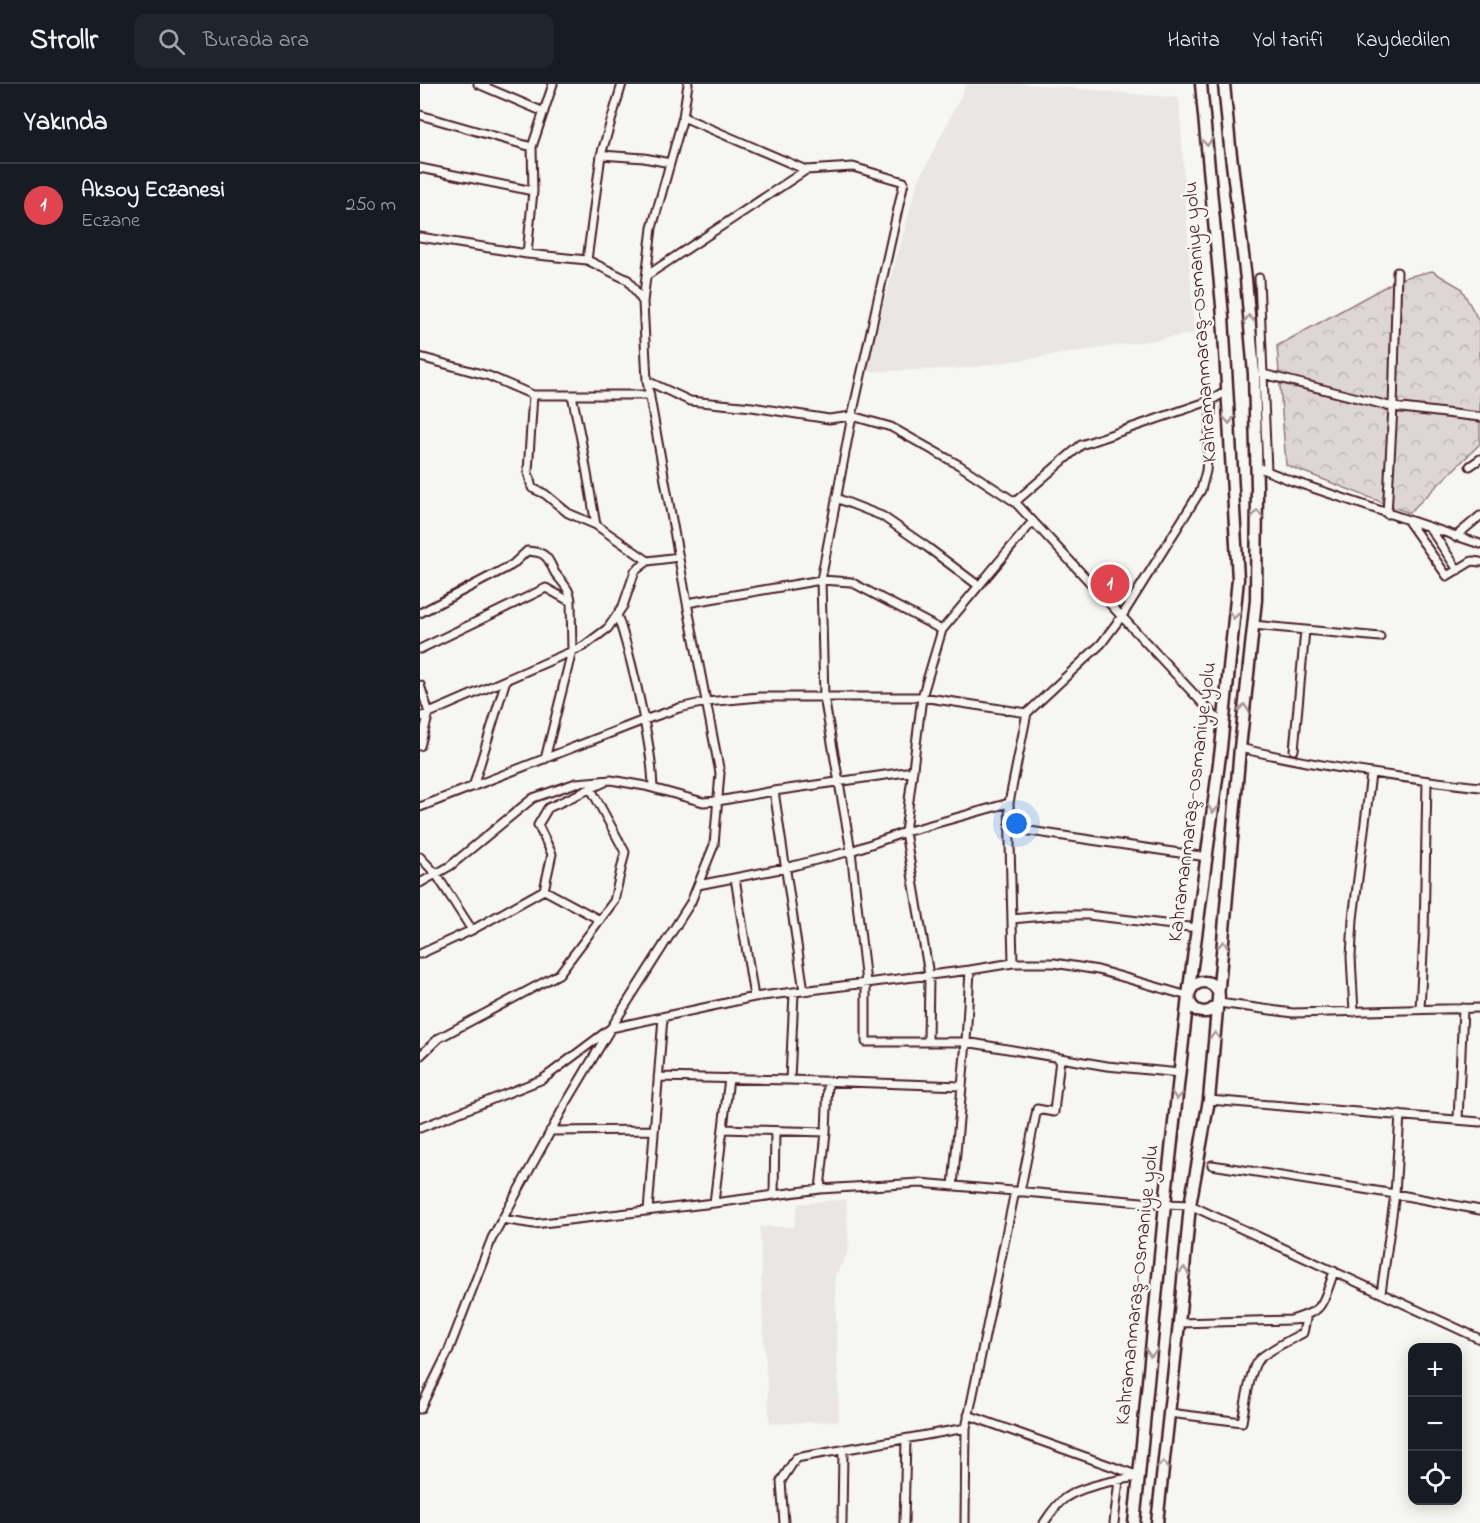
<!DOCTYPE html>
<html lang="tr">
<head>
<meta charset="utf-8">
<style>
  :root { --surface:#171b24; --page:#20242c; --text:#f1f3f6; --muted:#9ea1a6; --line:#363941; --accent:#7c3aed }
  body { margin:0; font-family:"Indie Flower",sans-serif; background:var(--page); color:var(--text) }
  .controls { position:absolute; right:18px; bottom:18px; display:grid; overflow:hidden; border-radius:12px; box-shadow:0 3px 15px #0003 }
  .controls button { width:54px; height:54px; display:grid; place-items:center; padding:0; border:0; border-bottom:2px solid var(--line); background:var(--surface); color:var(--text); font:30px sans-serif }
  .you { position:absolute; left:597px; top:740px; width:21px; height:21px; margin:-15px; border:4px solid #fff; border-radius:50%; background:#1a73e8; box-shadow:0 0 0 9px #1a73e833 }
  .badge { display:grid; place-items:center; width:39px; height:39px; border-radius:50%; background:var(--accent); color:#fff; font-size:20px; font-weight:700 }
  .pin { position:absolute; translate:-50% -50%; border:3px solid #fff; box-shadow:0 2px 6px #0006 }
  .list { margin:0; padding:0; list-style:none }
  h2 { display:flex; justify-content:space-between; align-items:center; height:78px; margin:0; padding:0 24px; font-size:26px }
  h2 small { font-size:20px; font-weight:400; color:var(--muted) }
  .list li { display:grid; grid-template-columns:39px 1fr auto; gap:18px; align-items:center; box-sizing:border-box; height:84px; padding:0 24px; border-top:2px solid var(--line) }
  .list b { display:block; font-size:22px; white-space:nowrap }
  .list p { margin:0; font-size:20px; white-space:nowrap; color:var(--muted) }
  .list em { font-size:20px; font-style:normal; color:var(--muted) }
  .icon { flex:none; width:33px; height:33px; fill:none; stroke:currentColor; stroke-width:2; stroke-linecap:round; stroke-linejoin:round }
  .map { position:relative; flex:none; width:1060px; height:1439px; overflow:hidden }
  header { display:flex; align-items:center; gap:36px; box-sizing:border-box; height:84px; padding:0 30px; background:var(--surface); border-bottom:2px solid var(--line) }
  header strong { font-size:28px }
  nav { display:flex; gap:33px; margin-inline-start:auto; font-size:21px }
  .search { width:420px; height:54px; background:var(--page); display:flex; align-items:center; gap:15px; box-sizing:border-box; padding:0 21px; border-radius:12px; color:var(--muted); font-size:22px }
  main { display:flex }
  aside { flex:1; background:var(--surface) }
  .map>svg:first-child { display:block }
  .built { fill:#e9e6e3 }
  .forest { fill:url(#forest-crowns); stroke:#947a80; stroke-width:1.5 }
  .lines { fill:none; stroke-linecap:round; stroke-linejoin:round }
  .minor-casing { stroke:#4a1f2b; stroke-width:11 }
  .highway-casing { stroke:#4a1f2b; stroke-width:15 }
  .minor { stroke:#f6f6f2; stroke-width:7 }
  .highway { stroke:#f6f6f2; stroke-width:10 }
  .oneway { stroke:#a99598 }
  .labels { text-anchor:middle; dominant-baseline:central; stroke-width:5; stroke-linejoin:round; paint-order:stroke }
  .street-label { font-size:21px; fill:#4a1f2b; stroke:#f6f6f2 }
</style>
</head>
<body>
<header>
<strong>Strollr</strong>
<div class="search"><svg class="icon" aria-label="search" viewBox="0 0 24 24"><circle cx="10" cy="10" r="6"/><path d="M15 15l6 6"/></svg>Burada ara</div>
<nav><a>Harita</a><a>Yol tarifi</a><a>Kaydedilen</a></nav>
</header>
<main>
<aside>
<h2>Yakında<small></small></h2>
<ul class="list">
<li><span class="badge" style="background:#e0444e">1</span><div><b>Aksoy Eczanesi</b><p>Eczane</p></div><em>250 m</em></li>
</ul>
</aside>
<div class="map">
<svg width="1060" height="1439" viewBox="0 0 1060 1439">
  <defs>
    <pattern id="forest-crowns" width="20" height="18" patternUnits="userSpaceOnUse" patternTransform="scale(1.5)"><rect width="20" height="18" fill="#ddd6d5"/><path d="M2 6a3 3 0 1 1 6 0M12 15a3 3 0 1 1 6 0" fill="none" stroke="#bfb7b7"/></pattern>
  </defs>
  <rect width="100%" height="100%" fill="#f6f6f2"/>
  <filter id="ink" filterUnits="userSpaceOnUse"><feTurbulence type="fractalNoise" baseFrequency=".0167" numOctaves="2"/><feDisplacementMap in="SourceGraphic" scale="12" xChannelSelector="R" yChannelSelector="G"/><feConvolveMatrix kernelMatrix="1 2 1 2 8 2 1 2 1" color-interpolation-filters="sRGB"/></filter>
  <g filter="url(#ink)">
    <path class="built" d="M547,0H606L759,14L774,250L547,284L445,288L497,100Z
      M426,1115L429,1166L415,1192L419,1337L350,1340L343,1239L340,1143H374L378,1120Z"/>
    <path class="forest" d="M1012,187L1041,204L1060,239V360L989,429L866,381L857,262L979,195Z"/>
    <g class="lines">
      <defs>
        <path id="minor" d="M58,0L124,28
          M0,31L112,63
          M263,33L386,86L433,83L484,98L432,332L401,496L404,613L431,767L446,899V958H546L687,982L760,989
          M181,71L224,74L250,79
          M0,84L113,107
          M0,153L107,170L167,176L208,196L223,218
          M107,170L113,107L112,63L133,0
          M167,176L181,71L202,0
          M226,192L386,86
          M839,194L847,387
          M0,273L69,292L113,311H230
          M843,290L973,323L1060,333
          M227,297L270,317L332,323L409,335L432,332L471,343L539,381L595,418L802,640
          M113,311L108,388L112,404L125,410L148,429L176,441
          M152,311L161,355L176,441L228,477
          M1050,382L1060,375
          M837,383L872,397L1060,460
          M416,414L462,432L507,463L559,502
          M595,418L661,361L792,316L808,306
          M967,430L973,323L977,188
          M988,437L1027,492L1052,477L1060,478
          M1009,443L1038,486
          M1035,453L1060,432
          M267,519L401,496L431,498L522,546
          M0,529L92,481L107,467C113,468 120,467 125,472C130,476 132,484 135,489C142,498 151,506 151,518
          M197,531C206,555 211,579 217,603C224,636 232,670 233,704
          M833,541L960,553
          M0,565L126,504L151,518L152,567L125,675
          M0,601L9,629L0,662
          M0,633L164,562L188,544L203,522L215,487L228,477L259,473
          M820,664C899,683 979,694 1060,703
          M874,666L885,546
          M53,703L86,596
          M354,707L384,907
          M0,723L224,636L259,624L286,618L340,613H502L607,629
          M589,744L787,773
          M0,773L16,790L52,846
          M315,794L334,913
          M0,799L30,782L113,714L156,699L191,696L225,702L283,718L298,717L354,707L493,687
          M278,801L365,784L431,767L485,748L589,719
          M124,806L180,836
          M592,835L635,831H668L778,844
          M0,870L52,846L124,806L132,770L118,741L128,724L185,698
          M593,879L589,719L607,629L681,560L702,532L781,406L786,387L792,316
          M799,919L873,929L1060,924
          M1000,925L1004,850L1007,697
          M934,928L931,873L933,835L951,690
          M508,958L509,891L485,748L502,613L522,546L613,437
          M0,972L19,954L139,890L194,817L205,768L171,705
          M238,993L370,996L542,1002
          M370,996L374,909
          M789,1016L1060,1038
          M1038,1036L1043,924
          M0,1044L123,995L191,944L334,913L550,886L593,879H634L678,886L768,912
          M303,1045L406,1048
          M130,1047L234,1046
          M792,1081L975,1110L1060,1126
          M533,1102L546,958L550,886
          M400,1105L406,1048L408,998
          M600,1108L617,1025L634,1028L640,975
          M354,1111L355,1047
          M294,1119L309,994
          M228,1127L243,933
          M82,1135L114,1140L294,1119L400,1105L500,1099L745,1120L770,1121L1060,1255
          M961,1209L975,1110L980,1031
          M759,1239L871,1236
          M0,1325L28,1268L72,1154L145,1021L191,944L271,818L294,761L300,689L267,519L227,297L223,218L232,144L263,33L268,0
          M749,1329L822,1338C825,1322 829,1292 836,1279C841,1270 873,1254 883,1249L886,1235L871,1236C880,1233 892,1230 898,1224C905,1218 911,1196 914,1187
          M548,1331L719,1392
          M364,1439L361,1397L376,1374L546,1344
          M422,1439L423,1366
          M484,1439L486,1355
          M545,1439L546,1344L595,1107
          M624,1439C630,1430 636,1420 645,1414C662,1402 696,1396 717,1393
          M694,1439L699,1396"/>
        <path id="highway" d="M769 913a15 15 0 1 1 30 0a15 15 0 1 1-30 0Z
          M714,1439L719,1392L745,1120L768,912L801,664L818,495L803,232L781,0
          M737,1439L759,1239L770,1121L789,1016L820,664L836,516L837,403L834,290L826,195L810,63L804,0"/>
      </defs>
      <use href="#minor" class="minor-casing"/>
      <use href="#highway" class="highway-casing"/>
      <use href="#minor" class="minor"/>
      <use href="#highway" class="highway"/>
    </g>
    <defs><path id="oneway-chevron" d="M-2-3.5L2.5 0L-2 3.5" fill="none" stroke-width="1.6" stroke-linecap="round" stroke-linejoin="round" transform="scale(1.5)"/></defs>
    <g class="oneway">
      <use href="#oneway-chevron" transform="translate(787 58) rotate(85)"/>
      <use href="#oneway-chevron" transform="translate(829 235) rotate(-95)"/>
      <use href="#oneway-chevron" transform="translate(809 336) rotate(87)"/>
      <use href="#oneway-chevron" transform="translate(837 430) rotate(-89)"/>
      <use href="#oneway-chevron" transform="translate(814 531) rotate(96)"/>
      <use href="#oneway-chevron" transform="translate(824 624) rotate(-84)"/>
      <use href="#oneway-chevron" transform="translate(793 725) rotate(97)"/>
      <use href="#oneway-chevron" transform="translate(803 861) rotate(-85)"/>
      <use href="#oneway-chevron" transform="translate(795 952) rotate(-84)"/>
      <use href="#oneway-chevron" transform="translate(757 1012) rotate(96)"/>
      <use href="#oneway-chevron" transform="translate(764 1187) rotate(-85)"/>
      <use href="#oneway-chevron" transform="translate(731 1269) rotate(95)"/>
      <use href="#oneway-chevron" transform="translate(743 1381) rotate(-84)"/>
    </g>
  </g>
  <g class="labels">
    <g class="street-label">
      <text transform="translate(781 238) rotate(-94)">Kahramanmaraş-Osmaniye yolu</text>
      <text transform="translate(773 718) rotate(-83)">Kahramanmaraş-Osmaniye yolu</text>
      <text transform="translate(718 1201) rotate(-84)">Kahramanmaraş-Osmaniye yolu</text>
    </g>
  </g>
</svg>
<div class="controls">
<button>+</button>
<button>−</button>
<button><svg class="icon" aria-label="locate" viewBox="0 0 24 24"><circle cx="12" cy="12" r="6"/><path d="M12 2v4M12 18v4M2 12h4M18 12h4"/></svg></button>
</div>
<div class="you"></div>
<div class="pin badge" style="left:690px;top:500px;background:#e0444e">1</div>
</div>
</main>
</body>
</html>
